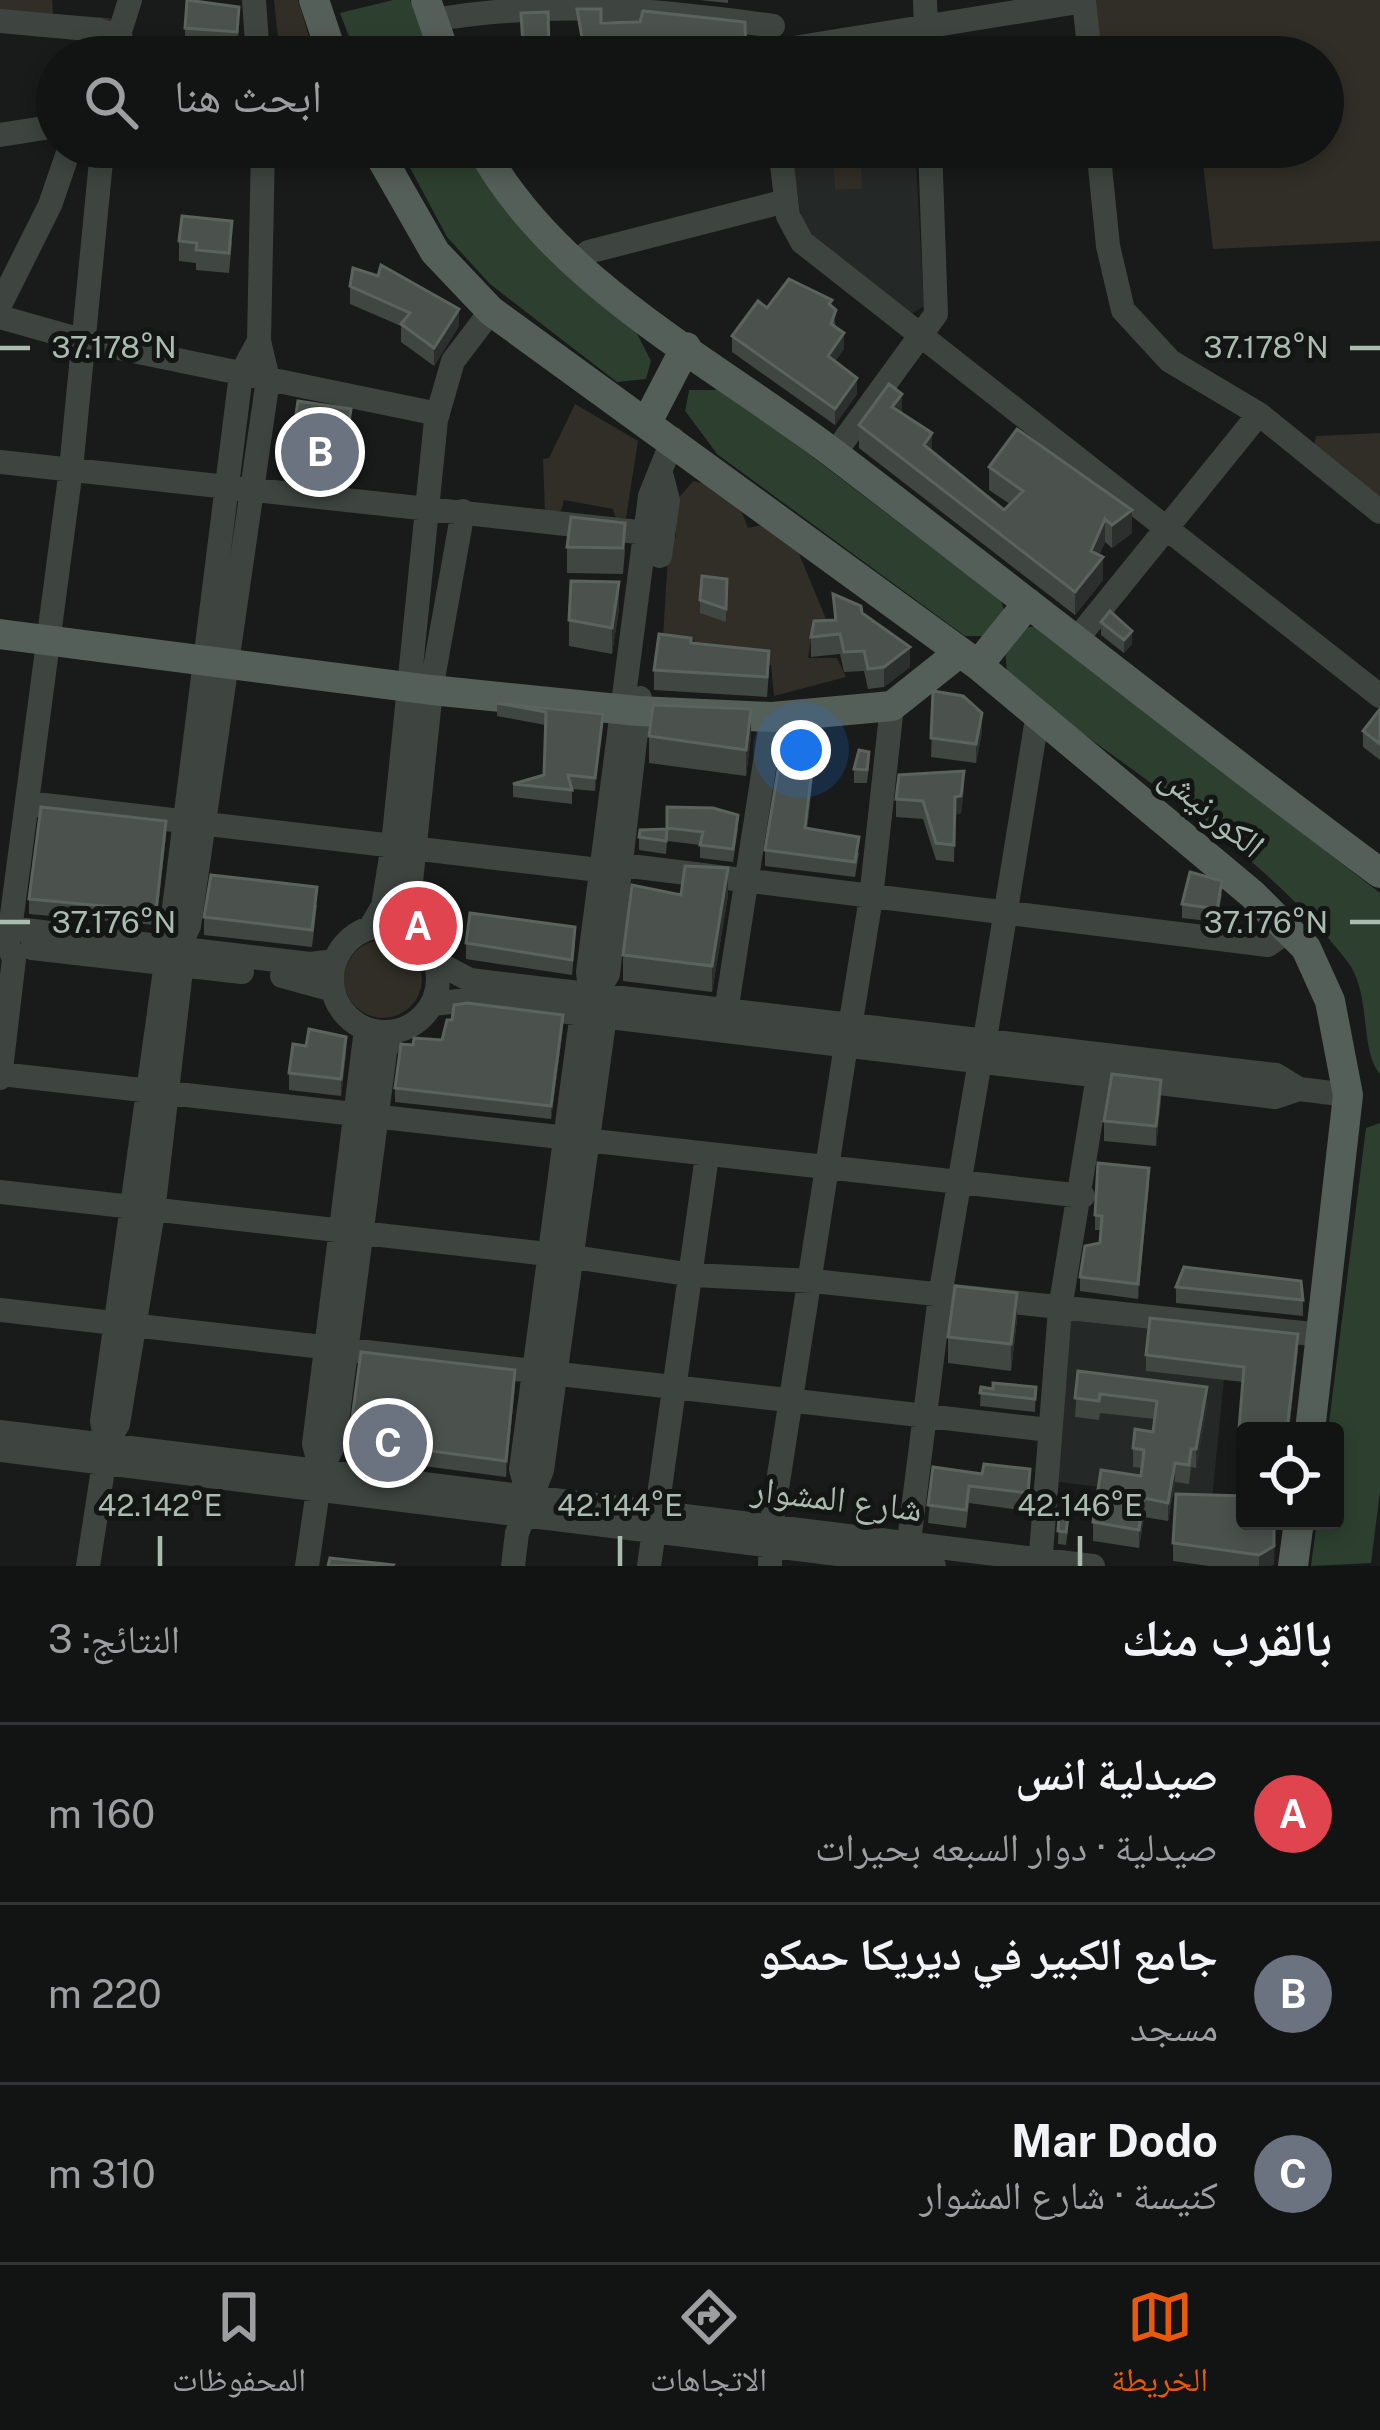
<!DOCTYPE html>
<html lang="ar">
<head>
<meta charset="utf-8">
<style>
  :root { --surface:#121414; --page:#1b1d1d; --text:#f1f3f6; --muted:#9c9ea0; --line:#313334; --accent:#ea580c }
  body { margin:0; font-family:"Public Sans","Noto Naskh Arabic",sans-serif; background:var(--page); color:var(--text); direction:rtl }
  .controls { position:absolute; right:36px; bottom:36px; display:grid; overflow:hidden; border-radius:12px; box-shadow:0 6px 18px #0003 }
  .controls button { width:108px; height:108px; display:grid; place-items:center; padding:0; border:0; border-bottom:3px solid var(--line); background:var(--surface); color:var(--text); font:60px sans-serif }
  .you { position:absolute; left:801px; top:750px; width:42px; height:42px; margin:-30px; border:9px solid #fff; border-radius:50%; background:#1a73e8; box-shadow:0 0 0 18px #1a73e833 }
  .badge { display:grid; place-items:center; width:78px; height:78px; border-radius:50%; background:var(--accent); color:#fff; font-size:39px; font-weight:700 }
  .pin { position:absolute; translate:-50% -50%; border:6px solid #fff; box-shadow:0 3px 12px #0006 }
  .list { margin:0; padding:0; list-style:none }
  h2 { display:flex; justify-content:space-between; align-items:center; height:156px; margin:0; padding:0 48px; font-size:51px }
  h2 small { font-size:39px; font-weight:400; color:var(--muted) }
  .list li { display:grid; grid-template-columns:78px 1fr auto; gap:36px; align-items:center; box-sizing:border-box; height:180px; padding:0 48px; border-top:3px solid var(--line) }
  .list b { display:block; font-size:45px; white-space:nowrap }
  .list p { margin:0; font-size:39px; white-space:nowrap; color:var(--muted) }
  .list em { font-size:39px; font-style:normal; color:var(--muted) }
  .icon { flex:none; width:66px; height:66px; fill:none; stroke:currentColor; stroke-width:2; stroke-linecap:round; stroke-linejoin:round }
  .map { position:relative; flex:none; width:1380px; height:1566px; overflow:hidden; direction:ltr }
  .search { position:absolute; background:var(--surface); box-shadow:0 6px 18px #0003; left:36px; right:36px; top:36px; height:132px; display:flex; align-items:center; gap:30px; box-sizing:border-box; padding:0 42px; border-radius:66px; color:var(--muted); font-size:45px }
  .sheet { height:696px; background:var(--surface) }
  nav { display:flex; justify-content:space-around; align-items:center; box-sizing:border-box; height:168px; border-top:3px solid var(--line); background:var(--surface); font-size:33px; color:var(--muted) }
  nav a { display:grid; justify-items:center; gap:6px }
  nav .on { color:var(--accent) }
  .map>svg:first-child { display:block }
  .built { fill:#242826 }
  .green { fill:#302e26 }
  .water { fill:#2d402f }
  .pier { fill:#181b1a }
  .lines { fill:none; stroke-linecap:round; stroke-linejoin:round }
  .minor { stroke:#3e4541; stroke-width:24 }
  .major { stroke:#555f59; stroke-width:30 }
  .wall { fill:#404642 }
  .shaded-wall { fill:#2b2f2d }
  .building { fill:#4b524e; stroke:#5a635d; stroke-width:3 }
  .ticks { fill:none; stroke:#aabbb0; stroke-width:4.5 }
  .labels { text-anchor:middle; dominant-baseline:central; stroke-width:10; stroke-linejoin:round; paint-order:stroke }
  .street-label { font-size:36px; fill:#aabbb0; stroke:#131615 }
  .ticks-label { font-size:30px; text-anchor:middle; fill:#aabbb0; stroke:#131615; stroke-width:10; stroke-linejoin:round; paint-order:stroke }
</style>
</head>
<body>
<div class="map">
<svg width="1380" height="1566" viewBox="0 0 1380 1566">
  <rect width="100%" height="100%" fill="#181b1a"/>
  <path class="built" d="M791,147H915L924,306L905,318L818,247L801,218Z
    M1069,1317L1228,1338L1212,1500L1050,1481Z"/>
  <path class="green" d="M0,0H52L53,14L110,18L117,26L0,16Z
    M274,0H298L315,57H280Z
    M1096,0H1380V241L1213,249L1201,147H1323V57H1101Z
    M833,147H860L862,189L835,190Z
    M575,404L638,441L626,518L616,519L613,509L564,500L561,511L545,513L543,459L549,458Z
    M1380,433V503L1314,450L1316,436Z
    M693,481C727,488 736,494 748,528L771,523L792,537L834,638L812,636L808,658H837L846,677L774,696L771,665L695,659L694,640L663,637L669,540L676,537L672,506Z
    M344 979a39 39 0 1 1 78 0a39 39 0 1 1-78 0Z"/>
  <path class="water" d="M393,0H410L434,57H357L340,13Z
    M399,147H472L634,328L651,361L646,379L617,382L490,284L447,237Z
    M719,386L1001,600L1004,610L994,636H965L717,454L685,411L689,390Z
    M1020,627H1036L1380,893V1074C1359,1049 1372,993 1347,961C1265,853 1130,771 1022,689L1007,674L1005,645Z
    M1380,1123V1491L1371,1563L1311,1566L1317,1521H1335V1431H1328L1366,1128Z"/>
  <path class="pier" d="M711,381L719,386L716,390H689L685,411L717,454L679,410L687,385Z"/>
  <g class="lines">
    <path class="minor" d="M254,0L258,57
      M925,0L927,57
      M1084,0L1090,57
      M432,20C553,0 652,9 773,26
      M0,21L99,30L121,38
      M775,51L1084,1
      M112,57L130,0
      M0,135L57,126
      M780,147L788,216L802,242L1380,696
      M1098,147L1108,246L1123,310L1170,361L1259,414L1380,512
      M576,266L588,252L786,201
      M0,305L50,205L70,147
      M0,317L85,341L438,414
      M834,454L936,314L930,147
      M0,462L647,533
      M660,556L668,500L662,477
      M1076,640L1259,414
      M28,803L599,870
      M622,865L1268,945L1291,929
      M332 979a53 53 0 1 1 106 0a53 53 0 1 1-106 0Z
      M0,927L310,964L335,961
      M370,928L383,906L393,845L436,420L453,361L491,311
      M406,930L431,690L463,511
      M32,948L242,972
      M177,948L172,924L241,374L259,341
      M436,962L470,980L1276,1075L1299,1089L1348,1095
      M174,966L180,979L153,1212L118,1424L106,1444L102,1421L164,977L189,926L268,379L259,341L263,147
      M282,976L333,990
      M595,995L608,974L640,698
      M433,1004L467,1000L1275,1097L1299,1089
      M726,1012L772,717
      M850,1027L871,898L892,706
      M985,1039L1038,713
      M0,1074L1083,1196
      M0,1078L14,959L8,945L71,469L101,161
      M0,1192L574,1257L693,1275L813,1281L1322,1335
      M0,1310L1049,1430
      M0,1432L1093,1566
      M0,1450L934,1566
      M321,1470L314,1444L366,1029
      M529,1498L521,1469L580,1027L593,1015
      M907,1557L940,1296L980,1061
      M88,1566L106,1450
      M307,1566L321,1470L334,1444L385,1052L393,1032
      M513,1566L517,1533L542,1470L603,1030L593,1015L588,972L650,496L673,439
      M649,1566L707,1156
      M770,1566L771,1527L846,1045
      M1040,1566L1060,1309L1098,1076"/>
    <path class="major" d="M314,0L333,57
      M426,0L446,57
      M375,147L435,252L491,311L978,665L1252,894L1306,948L1330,1001L1348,1095L1310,1431
      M481,147C554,282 713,362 833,453C1016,592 1195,736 1380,873
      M647,422L686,347
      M0,634L431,690L638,711L772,717L892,706L960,652
      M978,665L1028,603
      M1293,1566L1299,1521"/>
  </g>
  <path class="wall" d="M699,0H728V3Z
    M548,12L549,57H523L521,13Z
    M239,27L237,51L185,47V28Z
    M286,147H344V150L287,159Z
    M179,241H232L229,273L196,270V263L179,261Z
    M350,286L459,326L434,366L401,342V326L350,304Z
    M832,306L836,328L844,349L835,361L857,394L835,425L732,352V336L767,308Z
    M902,414L932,452L1004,510L1010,504L989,490V467L1017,429L1132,533L1112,548L1105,542L1099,555L1103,580L1075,615L859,448V425Z
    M351,429L343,482L290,474V454Z
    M571,517L625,549L623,574L567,573V547Z
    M727,579L726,622L700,613V600Z
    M833,594L862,613L910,667L884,687L868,689L864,671L844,672L840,654L811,657V637L834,620Z
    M619,608L612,654L569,646V620Z
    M1101,622L1132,644L1124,653L1101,635Z
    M654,670L769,671L767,697L654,690Z
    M933,691L982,732L976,763L931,757Z
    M497,703L603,714L595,791L572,789V804L513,797V784L544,775L545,725L497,716Z
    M1380,709V760L1363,747V731Z
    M649,736H751L746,776L649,763Z
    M869,765L867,783H854V769Z
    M814,768L807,829L859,853L855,877L765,866V850Z
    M964,789L961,813L955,815L954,862L936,860L923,819L896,817V799Z
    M667,807L738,828L733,862L700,858V845L667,841L666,854L639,850V837L667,829Z
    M166,836L156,925L29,914V899Z
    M1222,894L1217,922L1182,918V904Z
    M681,895H728L712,992L623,981V955Z
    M317,905L312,947L204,935V917Z
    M575,942L572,975L466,959V943Z
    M563,1028L551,1119L395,1102V1088L413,1045L442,1040Z
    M346,1054L341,1096L289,1090V1073Z
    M1161,1100L1156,1146L1104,1141V1121Z
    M1149,1183L1138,1299L1080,1291V1277L1100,1243L1101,1230H1095V1215Z
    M1176,1287L1303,1300V1316L1176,1303Z
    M1017,1319L1011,1371L948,1363V1337Z
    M1298,1349L1289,1431H1245V1445L1239,1444L1243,1382L1146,1371V1355Z
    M1078,1371L1207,1406L1196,1468L1191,1467L1189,1484L1175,1482L1168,1521L1144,1517L1139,1548L1093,1541V1522L1141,1476L1142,1468L1133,1467V1448L1153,1432L1154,1419L1100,1413L1099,1420L1075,1417Z
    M515,1386L506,1477L349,1456V1440Z
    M981,1387H1036L1035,1412L980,1406Z
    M933,1467L1030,1487L1028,1511L969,1503L966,1528L928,1523Z
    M1059,1516L1068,1530L1066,1545L1058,1544Z
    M1275,1521L1274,1564L1270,1566H1209L1173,1561V1543Z"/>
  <path class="shaded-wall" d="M459,309V326L434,366V348Z
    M844,333V349L828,372V356Z
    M857,378V394L835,425V409Z
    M902,394V417L892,407Z
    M351,409V429L343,482V462Z
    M932,433V456L924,445Z
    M1132,510V533L1112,548V525Z
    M1105,519V542L1092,572L1103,557V580L1075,615V592Z
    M619,582V608L612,654V628Z
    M1132,631V644L1124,653V640Z
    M910,647V667L884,687V667Z
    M751,709V736L746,776V750Z
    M982,713V732L976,763V744Z
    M603,714V727L595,791V778Z
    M814,752V768L805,844V828Z
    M964,771V789L961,813L955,815L954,862L955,797Z
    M166,821V836L156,925V911Z
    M728,868V895L712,992V966Z
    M563,1015V1028L551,1119V1106Z
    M346,1037V1054L341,1096V1079Z
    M1161,1080V1100L1156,1146V1126Z
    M1149,1168V1183L1138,1299V1284Z
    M1017,1293V1319L1011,1371V1344Z
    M1298,1334V1349L1289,1431H1287Z
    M515,1370V1386L506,1477V1461Z
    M1207,1387V1406L1196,1468V1449Z
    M1175,1463V1482L1168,1521V1503Z
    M1144,1498V1517L1139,1548V1530Z
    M1275,1521L1274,1564L1270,1566H1259V1555Z"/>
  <path class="building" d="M187,0L239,7L237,32L185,28Z
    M577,9H601V23L640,22L643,11L745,22L746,57H554L553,40L582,38Z
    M548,12L549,46H523L521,13Z
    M287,147H320L287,152Z
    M182,216L232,221L229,253L196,250L197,243L179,241Z
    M381,265L459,309L434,348L401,324L410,313L350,286L353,268L378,276Z
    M789,279L832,300L829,304L836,310L831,324L844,333L828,356L857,378L835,409L732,336L758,301L767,308Z
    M889,384L902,394L892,407L932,433L924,445L1004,510L1023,491L989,467L1017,429L1132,510L1112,525L1105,519L1091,551L1103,557L1075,592L859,425Z
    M298,401L351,409L343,462L290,454Z
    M571,517L625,523L623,548L567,547Z
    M702,576L727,579L726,609L700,600Z
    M571,581L619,582L612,628L569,620Z
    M833,594L861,606L862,613L910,647L884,667L868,669L864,651L844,652L840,634L811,637L814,621L836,620Z
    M1110,611L1132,631L1124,640L1101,622Z
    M659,634L691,638V643L769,651L767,677L654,670Z
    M933,691L963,696L982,713L976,744L931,738Z
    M497,703L603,714L595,778L568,775L572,790L513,784L544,775L546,712Z
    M653,705L751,709L746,750L649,736Z
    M1380,709V744L1363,731Z
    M783,740L814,752L805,828L859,837L855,862L765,850Z
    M859,750L869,752L867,770L854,769Z
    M964,771L961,796L955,797L954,845L936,843L923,801L896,799L899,775Z
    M41,807L166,821L156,911L29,899Z
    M667,807L713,808L738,815L733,849L700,845L703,832L667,828Z
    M667,829L666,841L639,837L640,830Z
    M685,866L728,868L712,966L623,955L632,885L681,895Z
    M1190,872L1222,881L1217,909L1182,904Z
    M211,875L317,887L312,930L204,917Z
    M470,913L575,927L572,960L466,943Z
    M467,1003L563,1015L551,1106L395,1088L401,1044L413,1045L414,1038L442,1040L447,1020H452L454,1005Z
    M309,1029L346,1037L341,1079L289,1073L293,1044L306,1046Z
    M1112,1074L1161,1080L1156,1126L1104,1121Z
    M1098,1163L1149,1168L1138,1284L1080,1277L1085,1246L1100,1243L1102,1216L1095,1215Z
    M1184,1267L1301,1281L1303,1300L1176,1287Z
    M955,1286L1017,1293L1011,1344L948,1337Z
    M1150,1318L1298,1334L1287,1431L1239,1429L1244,1367L1146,1355Z
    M361,1352L515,1370L506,1461L349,1440Z
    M1078,1371L1207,1387L1196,1449H1191L1189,1465L1175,1463L1168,1503L1144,1498L1139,1530L1093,1522L1101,1470L1141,1476L1144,1450L1133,1448L1135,1429L1153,1432L1157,1401L1100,1394L1099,1401L1075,1398Z
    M993,1383L1036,1387L1035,1399L980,1393L981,1387L993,1389Z
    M984,1464L1030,1469L1028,1493L969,1486L966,1510L928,1505L933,1467L982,1474Z
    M1176,1494L1245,1496V1521H1274V1546L1259,1555L1173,1543Z
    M1059,1516L1068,1517L1066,1532L1058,1531Z
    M330,1558L393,1565L392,1566H328Z"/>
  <path class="ticks" d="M0,348H30M1350,348H1380M0,922H30M1350,922H1380M160,1536V1566M620,1536V1566M1080,1536V1566"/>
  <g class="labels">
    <g class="street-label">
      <text transform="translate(1213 810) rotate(40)">الكورنيش</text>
      <text transform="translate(837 1498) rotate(7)">شارع المشوار</text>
    </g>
  </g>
  <g class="ticks-label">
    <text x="114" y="358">37.178°N</text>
    <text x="1266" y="358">37.178°N</text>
    <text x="114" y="933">37.176°N</text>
    <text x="1266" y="933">37.176°N</text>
    <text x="160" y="1516">42.142°E</text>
    <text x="620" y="1516">42.144°E</text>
    <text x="1080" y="1516">42.146°E</text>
  </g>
</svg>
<div class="controls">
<button><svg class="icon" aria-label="locate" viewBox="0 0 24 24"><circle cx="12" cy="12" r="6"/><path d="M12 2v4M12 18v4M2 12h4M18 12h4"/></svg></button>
</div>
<div class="you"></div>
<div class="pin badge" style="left:418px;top:926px;background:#e0444e">A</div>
<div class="pin badge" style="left:320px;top:452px;background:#6b7280">B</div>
<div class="pin badge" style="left:388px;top:1443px;background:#6b7280">C</div>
<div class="search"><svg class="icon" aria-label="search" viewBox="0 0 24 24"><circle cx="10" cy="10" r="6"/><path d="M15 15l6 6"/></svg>ابحث هنا</div>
</div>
<section class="sheet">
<h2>بالقرب منك<small>النتائج: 3</small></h2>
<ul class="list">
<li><span class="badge" style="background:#e0444e">A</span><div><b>صيدلية انس</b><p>صيدلية · دوار السبعه بحيرات</p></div><em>160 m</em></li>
<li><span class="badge" style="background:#6b7280">B</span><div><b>جامع الكبير في ديريكا حمكو</b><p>مسجد</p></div><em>220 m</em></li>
<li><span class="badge" style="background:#6b7280">C</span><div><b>Mar Dodo</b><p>كنيسة · شارع المشوار</p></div><em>310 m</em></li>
</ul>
</section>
<nav>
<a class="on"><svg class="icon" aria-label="map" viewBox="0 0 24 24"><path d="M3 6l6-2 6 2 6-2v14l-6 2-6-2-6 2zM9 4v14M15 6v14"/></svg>الخريطة</a>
<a><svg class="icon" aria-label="directions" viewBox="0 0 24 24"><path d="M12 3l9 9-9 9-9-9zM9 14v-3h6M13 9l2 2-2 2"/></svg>الاتجاهات</a>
<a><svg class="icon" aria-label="saved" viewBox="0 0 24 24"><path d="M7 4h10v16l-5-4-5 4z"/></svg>المحفوظات</a>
</nav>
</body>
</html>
